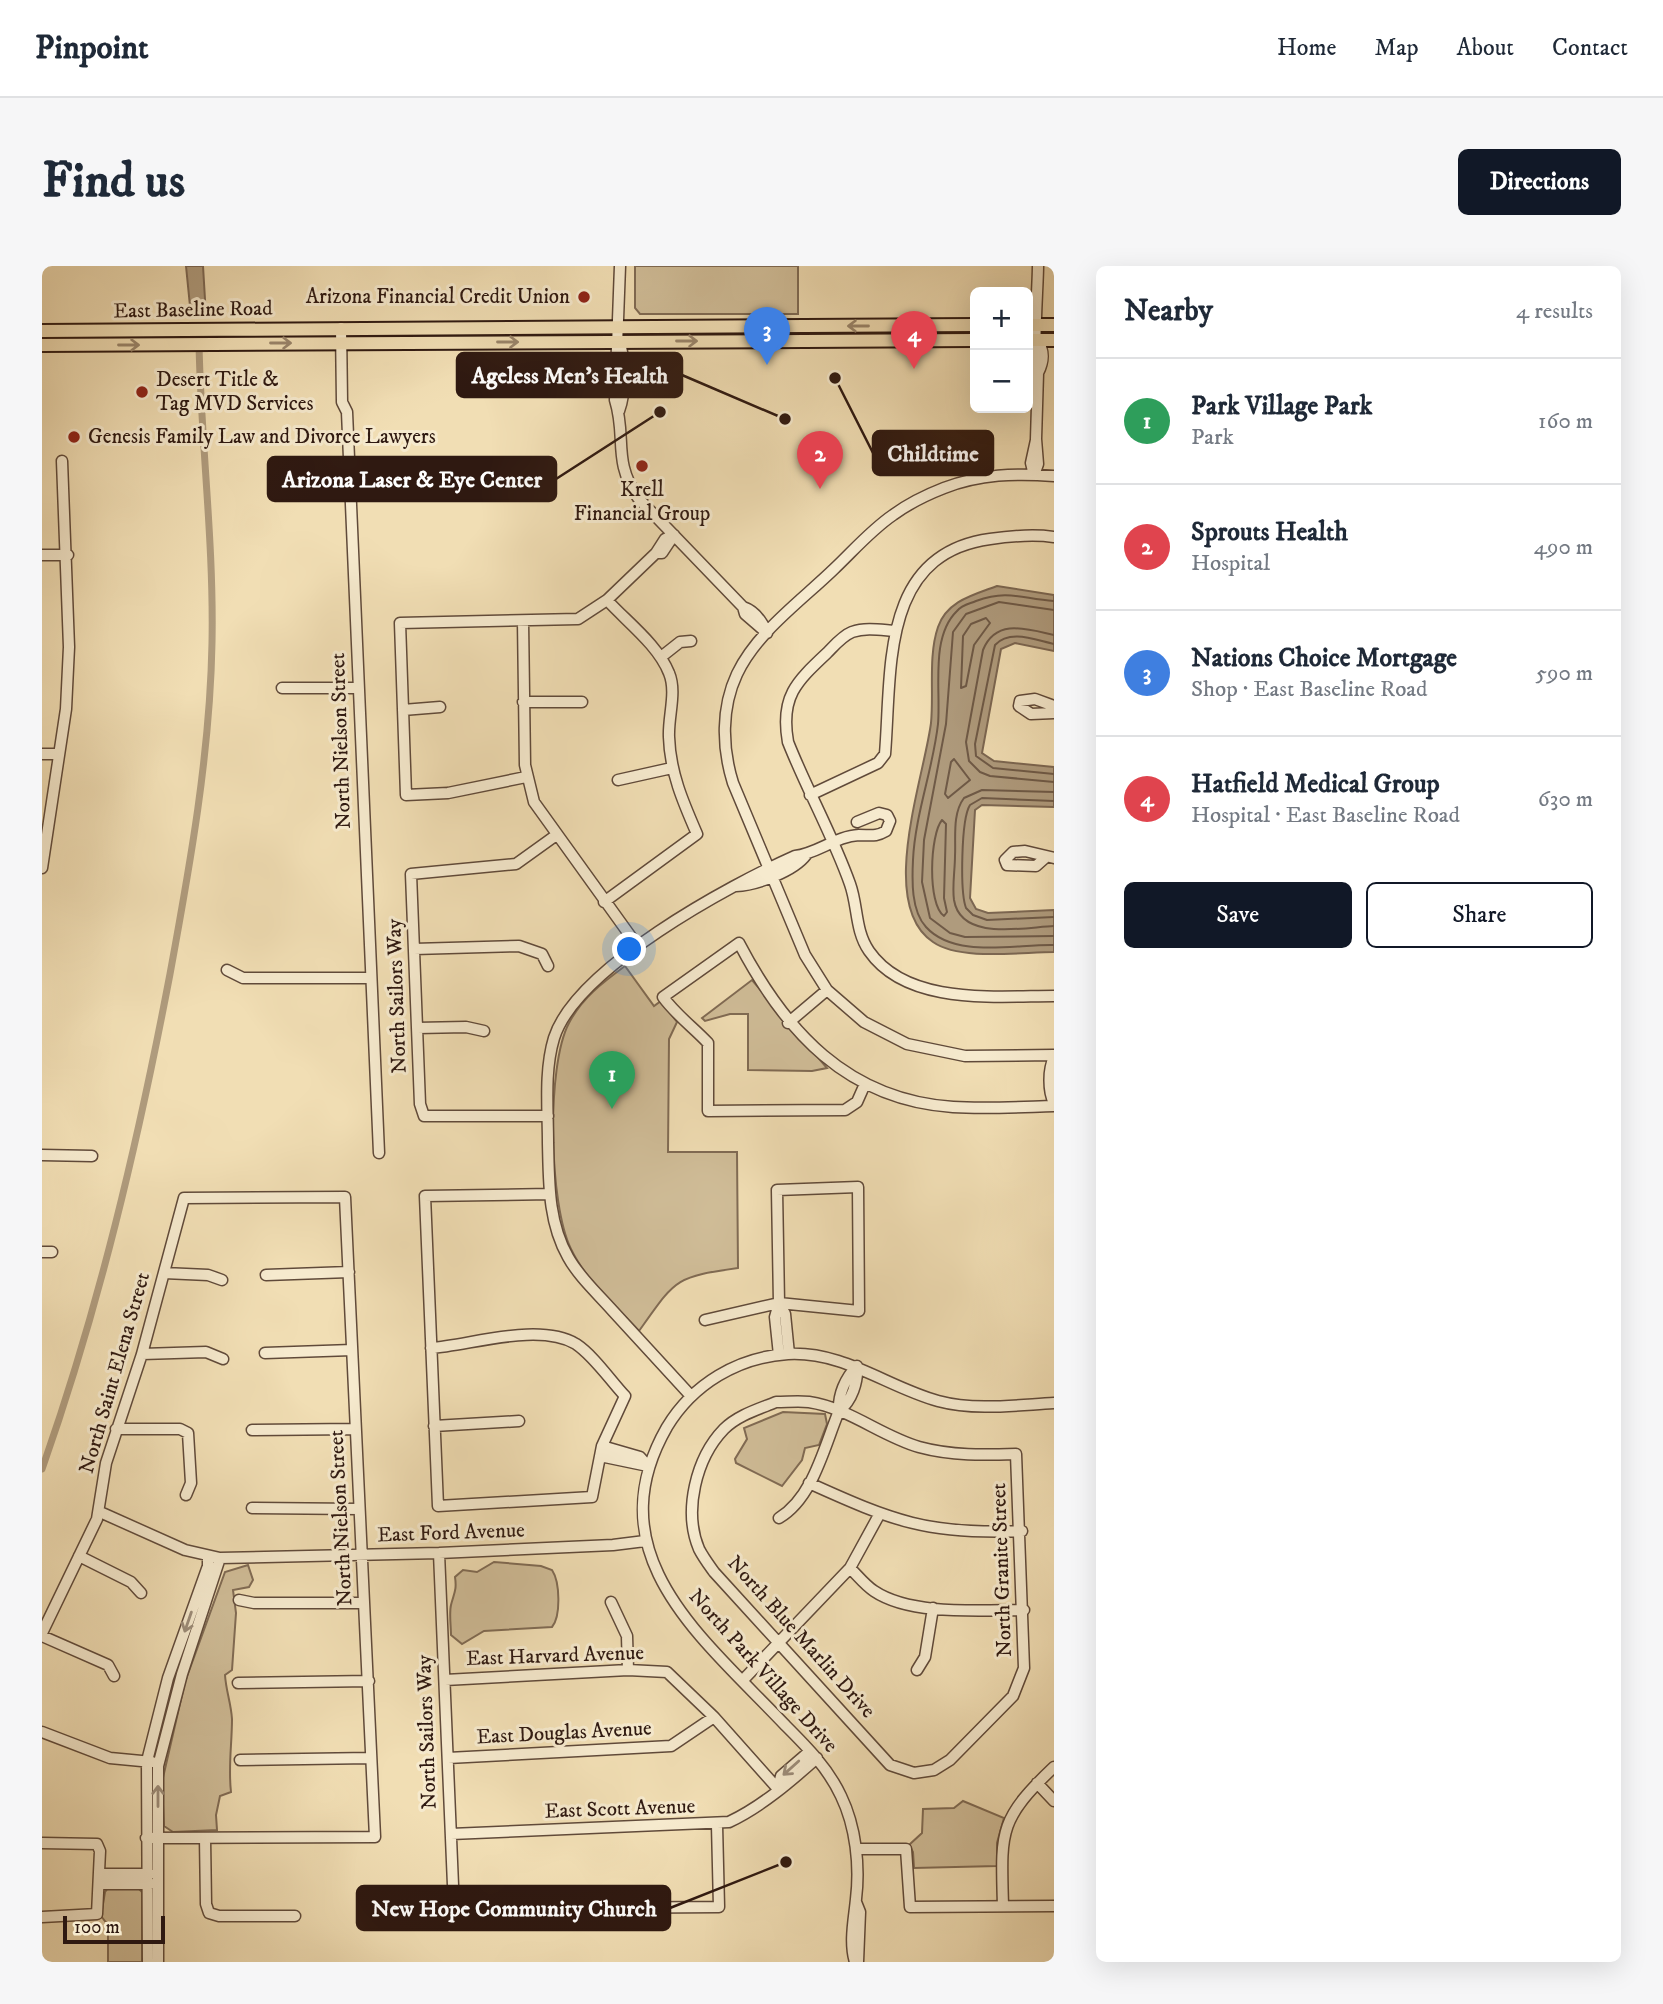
<!DOCTYPE html>
<html lang="en">
<head>
<meta charset="utf-8">
<style>
  :root { --surface:#fff; --page:#f6f6f7; --text:#1f2937; --muted:#747a83; --line:#e0e1e3; --accent:#111827 }
  body { margin:0; font-family:"IM FELL DW Pica",serif; background:var(--page); color:var(--text) }
  .controls { position:absolute; right:21px; top:21px; display:grid; overflow:hidden; border-radius:10px; box-shadow:0 7px 28px #0002 }
  .controls button { width:63px; height:63px; display:grid; place-items:center; padding:0; border:0; border-bottom:2px solid var(--line); background:var(--surface); color:var(--text); font:35px sans-serif }
  .scale { position:absolute; left:21px; bottom:18px; width:102px; box-sizing:border-box; padding-left:7px; border:4px solid #2f1911; border-top:0; font-size:19px; line-height:24px; white-space:nowrap; color:#2f1911; -webkit-text-stroke:5px #f6eace; paint-order:stroke }
  .you { position:absolute; left:588px; top:684px; width:24px; height:24px; margin:-18px; border:5px solid #fff; border-radius:50%; background:#1a73e8; box-shadow:0 0 0 10px #1a73e833 }
  .badge { display:grid; place-items:center; width:46px; height:46px; border-radius:50%; background:var(--accent); color:#fff; font-size:23px; font-weight:700 }
  .pin { position:absolute; translate:-50% -58px; filter:drop-shadow(0 2px 4px #0008) }
  .pin::after { content:''; position:absolute; top:37px; width:24px; height:21px; background:inherit; clip-path:polygon(0 0,100% 0,50% 100%) }
  .list { margin:0; padding:0; list-style:none }
  h2 { display:flex; justify-content:space-between; align-items:center; height:91px; margin:0; padding:0 28px; font-size:30px }
  h2 small { font-size:23px; font-weight:400; color:var(--muted) }
  .list li { display:grid; grid-template-columns:46px 1fr auto; gap:21px; align-items:center; box-sizing:border-box; height:126px; padding:0 28px; border-top:2px solid var(--line) }
  .list b { display:block; font-size:26px; white-space:nowrap }
  .list p { margin:0; font-size:23px; white-space:nowrap; color:var(--muted) }
  .list em { font-size:23px; font-style:normal; color:var(--muted) }
  .actions { display:flex; gap:14px; padding:21px 28px }
  .actions a { flex:1; padding:16px 0; border:2px solid var(--accent); border-radius:10px; text-align:center; font-size:24px; color:var(--accent) }
  .actions .main { background:var(--accent); color:#fff }
  .map { position:relative; flex:none; width:1012px; height:1696px; overflow:hidden; border-radius:10px }
  header { display:flex; align-items:center; gap:42px; box-sizing:border-box; height:98px; padding:0 35px; background:var(--surface); border-bottom:2px solid var(--line) }
  header strong { font-size:33px }
  nav { display:flex; gap:38px; margin-inline-start:auto; font-size:24px }
  .intro { display:flex; align-items:center; justify-content:space-between; box-sizing:border-box; height:168px; padding:0 42px }
  h1 { margin:0; font-size:49px }
  .button { padding:18px 32px; border-radius:10px; background:var(--accent); color:#fff; font-size:24px; font-weight:700 }
  main { display:flex; gap:42px; padding:0 42px }
  aside { flex:1; background:var(--surface); border-radius:10px; box-shadow:0 7px 28px #0002 }
  .map>svg:first-child { display:block }
  .green { fill:#d0bd98; stroke:#806b54; stroke-width:2 }
  .water { fill:#af9b7d; stroke:#7c6752; stroke-width:2 }
  .lines { fill:none; stroke-linecap:round; stroke-linejoin:round }
  .shore { stroke:#6f5a47; stroke-width:2 }
  .canal { stroke:#af9b7d; stroke-width:7 }
  .minor-casing { stroke:#604a3a; stroke-width:13 }
  .major-casing { stroke:#2f1911; stroke-width:16 }
  .minor { stroke:#f6eace; stroke-width:10 }
  .major { stroke:#f1deb4; stroke-width:12 }
  .oneway { stroke:#9a856b }
  .oneway2 { stroke:#9c8c79 }
  .poi-dot { fill:#8f2418; stroke:#f6eace; stroke-width:2.5 }
  .labels { text-anchor:middle; dominant-baseline:central; stroke-width:6; stroke-linejoin:round; paint-order:stroke }
  .poi-label { font-size:21px; fill:#2f1911; stroke:#f6eace; text-anchor:start }
  .street-label { font-size:21px; fill:#2f1911; stroke:#f6eace }
  .leader { fill:none; stroke:#2f1911; stroke-width:2.5 }
  .callout-dot { fill:#2f1911; stroke:#f6eace; stroke-width:2.5 }
  .callout { fill:#2f1911; stroke:#2f1911; stroke-width:2.5 }
  .callout-label { font-size:23px; text-anchor:middle; font-weight:bold; fill:#fff }
</style>
</head>
<body>
<header>
<strong>Pinpoint</strong>
<nav><a>Home</a><a>Map</a><a>About</a><a>Contact</a></nav>
</header>
<div class="intro"><h1>Find us</h1><a class="button">Directions</a></div>
<main>
<div class="map">
<svg width="1012" height="1696" viewBox="0 0 1012 1696">
  <rect width="100%" height="100%" fill="#f1deb4"/>
  <filter id="stains"><feTurbulence type="fractalNoise" baseFrequency=".00286" numOctaves="4"/><feColorMatrix values="0 0 0 0 .2 0 0 0 0 .09 0 0 0 0 .02 0 0 0 .5 -.17"/></filter>
  <radialGradient id="worn" r=".72"><stop offset=".6" stop-color="#630" stop-opacity="0"/><stop offset="1" stop-color="#630" stop-opacity=".3"/></radialGradient>
  <path class="green" d="M593,0H756V48H598L593,42Z
    M583,700L612,740L619,735L635,756L627,773L626,886H695L696,1002C632,1011 634,1013 597,1065C574,1040 544,1015 529,983C507,939 504,800 527,757C540,732 560,717 583,700Z
    M710,714L785,802L770,805L706,804V748H688L663,755L660,752Z
    M741,1146L783,1148L785,1158L777,1179L763,1182L760,1194L740,1220L694,1197L693,1193L705,1173L702,1162Z
    M452,1296L499,1300L510,1304C518,1316 519,1350 510,1361L442,1365L420,1378L409,1369C409,1360 407,1347 409,1339C412,1327 415,1324 413,1311L421,1304L435,1306Z
    M206,1299L211,1314L207,1321L191,1324L194,1347L190,1404L183,1409C184,1425 189,1437 190,1453C190,1478 186,1501 189,1526L178,1530L174,1549L175,1564L131,1566L122,1560L120,1516L143,1416L183,1306Z
    M921,1535L962,1552L955,1577V1600L872,1602L871,1586L867,1579L880,1567L881,1543L912,1542Z
    M67,1621L97,1623L100,1626V1696H66V1659L59,1650L63,1626Z"/>
  <path class="water" d="M144,0H161L164,50H149Z
    M955,320L1012,329V385L973,377L959,383L940,487L952,495L1012,501V541L940,539L933,544L928,632L934,643L946,647L1012,644V686C979,686 918,695 891,676C835,639 882,512 889,457C892,427 886,390 896,361C905,335 931,329 955,320Z"/>
  <g class="lines">
    <path class="shore" d="M1012,335C980,333 967,323 934,335C927,338 920,339 915,345C888,371 899,424 896,458C891,503 873,549 871,594C870,614 869,645 884,661C913,693 973,678 1012,679
      M1012,344L957,336L924,348L911,366L904,458L882,574L880,616L888,652L908,667L923,671L1012,670
      M944,352L948,357L932,379L924,420L919,422L921,370L929,358Z
      M1012,369C985,363 954,352 941,384L924,476L927,495L938,506L948,510L1012,516
      M1012,378C993,374 968,363 953,379L933,478L934,490L951,502L1012,508
      M912,493L928,514L906,532L903,528L909,496Z
      M1012,526L940,524L922,532C910,548 914,572 913,590C913,604 910,620 912,634C919,676 983,661 1012,660
      M1012,535L940,532L928,539C919,553 918,626 924,642L931,649L945,654L1012,651
      M900,554L904,558L902,632L905,646L902,650C885,638 888,568 900,554Z"/>
    <path class="canal" d="M0,1203C57,1042 96,876 128,708C148,599 168,488 170,377C172,277 159,178 157,78"/>
    <defs>
      <path id="minor" d="M578,0L573,134C585,172 570,194 596,232L701,341L703,348L725,367
        M299,62L300,136L305,146L337,887
        M995,74C1003,85 1002,95 996,107
        M577,145C584,126 584,94 577,75
        M992,209L996,198L994,173L996,107C990,94 996,21 996,0
        M992,209L989,197L994,174
        M1012,210C974,207 938,208 902,222C884,229 866,238 851,249C829,264 811,285 792,303C759,335 715,366 695,408C679,442 680,482 691,517L763,689L785,724L822,756L865,778L923,790L1012,789
        M614,287H620L632,269
        M0,289H26
        M701,341C713,345 720,355 725,367
        M481,355L483,499L492,536L597,682
        M853,365C839,364 824,361 810,366C800,370 792,380 785,387C754,416 738,431 746,476C765,524 791,570 808,618C816,640 813,665 827,685C865,740 955,730 1012,730
        M619,391L638,376L649,375
        M240,422H315
        M481,436H540
        M1012,440L993,433L978,435L977,440L989,448L1012,447
        M361,444L398,441
        M0,488H17
        M484,511L406,527L364,529L358,357L536,353L565,334L614,287L623,273L632,269
        M576,514L630,502
        M768,529L836,497L843,488C850,403 838,288 948,273C969,270 991,268 1012,271
        M1003,592L994,600L965,599L963,594L971,586L983,585L1012,592
        M0,602L24,443L27,381L20,195
        M694,620C715,619 752,605 764,589
        M562,636L655,568C641,536 628,506 627,471C626,450 635,426 627,407C616,379 585,356 565,334
        M372,683L477,680L500,688L506,700
        M185,704L201,712H328
        M746,757L785,724
        M375,762L424,761L442,765
        M1012,792C1006,803 1006,825 1012,837
        M823,818L815,836L803,844L666,845V777C651,761 634,749 621,731L697,677C743,765 805,834 911,841C944,843 978,841 1012,840
        M506,850H382L378,838L369,608L474,598L513,570
        M0,889L50,890
        M0,986H10
        M122,1007L166,1009L180,1014
        M224,1009L307,1006
        M737,1037L743,1048L747,1088
        M663,1054L737,1037L817,1045L816,921L735,924L737,1037L733,1051L737,1089
        M389,1082C429,1079 497,1056 534,1078C552,1090 568,1114 583,1130L560,1180L550,1231L396,1240L383,930L508,928
        M223,1087L310,1084
        M100,1088L164,1086L181,1093
        M649,1130C623,1102 597,1073 570,1044C555,1027 537,1011 526,991C506,956 507,916 506,877C506,843 502,805 512,772C534,702 688,619 753,590C775,588 794,570 817,569C829,569 834,571 844,565L848,555L845,549L837,547L815,556
        M734,1136C745,1136 757,1135 767,1136C807,1142 839,1170 877,1181C910,1190 942,1189 974,1188L982,1402L971,1430L908,1494L892,1504L872,1507L848,1499L672,1306C667,1299 661,1291 657,1283C641,1245 654,1192 682,1163C696,1149 717,1143 734,1136Z
        M797,1145C796,1129 803,1112 815,1100
        M392,1160L477,1155
        M74,1163H138L146,1167L149,1217L144,1229
        M210,1164L313,1163
        M560,1180L598,1191L606,1200
        M558,1190L606,1200
        M767,1217C851,1255 886,1269 980,1265
        M210,1242L317,1243
        M58,1246L143,1284L178,1292L397,1287L571,1279L603,1275
        M737,1252C771,1232 782,1181 797,1145C810,1135 816,1116 815,1100
        M397,1287L412,1643L677,1641L675,1559
        M37,1290L89,1316L99,1327
        M808,1302C816,1310 823,1319 832,1325C869,1350 939,1344 982,1344
        M197,1334L212,1337H322
        M569,1336L585,1370L586,1404
        M0,1367L55,1253L64,1197L100,1088L142,932L303,931L333,1571L104,1572
        M0,1370L66,1399L72,1410
        M875,1404L883,1391L891,1342
        M403,1414L586,1404L625,1406L672,1451L736,1523
        M701,1414L808,1302L837,1249
        M196,1417L327,1415
        M0,1466L68,1492L110,1496
        M406,1492L629,1480L672,1451
        M198,1494L328,1492
        M995,1517L1012,1535
        M736,1523L739,1510L768,1485
        M409,1568L687,1556C719,1541 748,1516 775,1492
        M163,1572L164,1638L167,1647L177,1650H253
        M0,1577L55,1578L58,1585L55,1648L0,1651
        M814,1583H864L868,1641L1012,1640
        M57,1608H108
        M57,1618H109
        M814,1636L818,1646L816,1696
        M961,1640C959,1566 956,1554 1012,1501
        M106,1696L105,1495L126,1412L166,1300V1291
        M116,1696V1500L140,1408L178,1292
        M813,1696C807,1676 812,1654 814,1633C818,1600 814,1561 799,1530C786,1502 765,1481 744,1460C663,1374 551,1290 625,1161C651,1118 696,1091 746,1088C802,1085 845,1121 896,1135C933,1145 975,1139 1012,1137"/>
      <path id="major" d="M986,59H1012
        M0,65L933,59
        M986,74H1012
        M0,79L933,74"/>
    </defs>
    <use href="#minor" class="minor-casing"/>
    <use href="#major" class="major-casing"/>
    <use href="#minor" class="minor"/>
    <use href="#major" class="major"/>
  </g>
  <defs><path id="oneway-shaft" d="M-6 0H5M1.5-3L5.5 0L1.5 3" fill="none" stroke-width="1.6" stroke-linecap="round" stroke-linejoin="round" transform="scale(1.75)"/></defs>
  <g class="oneway">
    <use href="#oneway-shaft" transform="translate(816 60) rotate(180)"/>
    <use href="#oneway-shaft" transform="translate(645 75)"/>
    <use href="#oneway-shaft" transform="translate(466 76)"/>
    <use href="#oneway-shaft" transform="translate(239 77)"/>
    <use href="#oneway-shaft" transform="translate(87 79)"/>
  </g>
  <g class="oneway2">
    <use href="#oneway-shaft" transform="translate(146 1356) rotate(109)"/>
    <use href="#oneway-shaft" transform="translate(749 1502) rotate(138)"/>
    <use href="#oneway-shaft" transform="translate(116 1530) rotate(-90)"/>
  </g>
  <g class="poi-dot">
    <circle cx="542" cy="31" r="7"/>
    <circle cx="100" cy="126" r="7"/>
    <circle cx="32" cy="171" r="7"/>
    <circle cx="600" cy="200" r="7"/>
  </g>
  <g class="labels">
    <g class="poi-label">
      <text x="528" y="31" text-anchor="end">Arizona Financial Credit Union</text>
      <text x="114" y="114">Desert Title &amp;<tspan x="114" dy="24">Tag MVD Services</tspan></text>
      <text x="46" y="171">Genesis Family Law and Divorce Lawyers</text>
      <text x="600" y="224" text-anchor="middle">Krell<tspan x="600" dy="24">Financial Group</tspan></text>
    </g>
    <g class="street-label">
      <text transform="translate(151 44) rotate(-1)">East Baseline Road</text>
      <text transform="translate(299 475) rotate(-92)">North Nielson Street</text>
      <text transform="translate(355 730) rotate(-92)">North Sailors Way</text>
      <text transform="translate(73 1107) rotate(-74)">North Saint Elena Street</text>
      <text transform="translate(299 1252) rotate(-93)">North Nielson Street</text>
      <text transform="translate(409 1267) rotate(-2)">East Ford Avenue</text>
      <text transform="translate(960 1304) rotate(-92)">North Granite Street</text>
      <text transform="translate(759 1371) rotate(48)">North Blue Marlin Drive</text>
      <text transform="translate(513 1390) rotate(-2)">East Harvard Avenue</text>
      <text transform="translate(721 1405) rotate(48)">North Park Village Drive</text>
      <text transform="translate(385 1466) rotate(-92)">North Sailors Way</text>
      <text transform="translate(522 1467) rotate(-3)">East Douglas Avenue</text>
      <text transform="translate(578 1543) rotate(-2)">East Scott Avenue</text>
    </g>
  </g>
  <path class="leader" d="M743 153L640 109M793 112L831 187M618 146L514 213M744 1596L628 1642"/>
  <g class="callout-dot">
    <circle cx="743" cy="153" r="7"/>
    <circle cx="793" cy="112" r="7"/>
    <circle cx="618" cy="146" r="7"/>
    <circle cx="744" cy="1596" r="7"/>
  </g>
  <g class="callout">
    <rect x="415" y="87" width="225" height="44" rx="7"/>
    <rect x="831" y="165" width="120" height="44" rx="7"/>
    <rect x="226" y="191" width="288" height="44" rx="7"/>
    <rect x="315" y="1620" width="313" height="44" rx="7"/>
  </g>
  <g class="callout-label">
    <text x="528" y="117">Ageless Men's Health</text>
    <text x="891" y="195">Childtime</text>
    <text x="370" y="221">Arizona Laser &amp; Eye Center</text>
    <text x="472" y="1650">New Hope Community Church</text>
  </g>
  <rect width="100%" height="100%" filter="url(#stains)"/>
  <rect width="100%" height="100%" fill="url(#worn)"/>
</svg>
<div class="controls">
<button>+</button>
<button>−</button>
</div>
<div class="scale">100 m</div>
<div class="you"></div>
<div class="pin badge" style="left:570px;top:843px;background:#2e9e5b">1</div>
<div class="pin badge" style="left:778px;top:223px;background:#e0444e">2</div>
<div class="pin badge" style="left:725px;top:99px;background:#3f7fe0">3</div>
<div class="pin badge" style="left:872px;top:103px;background:#e0444e">4</div>
</div>
<aside>
<h2>Nearby<small>4 results</small></h2>
<ul class="list">
<li><span class="badge" style="background:#2e9e5b">1</span><div><b>Park Village Park</b><p>Park</p></div><em>160 m</em></li>
<li><span class="badge" style="background:#e0444e">2</span><div><b>Sprouts Health</b><p>Hospital</p></div><em>490 m</em></li>
<li><span class="badge" style="background:#3f7fe0">3</span><div><b>Nations Choice Mortgage</b><p>Shop · East Baseline Road</p></div><em>590 m</em></li>
<li><span class="badge" style="background:#e0444e">4</span><div><b>Hatfield Medical Group</b><p>Hospital · East Baseline Road</p></div><em>630 m</em></li>
</ul>
<div class="actions"><a class="main">Save</a><a>Share</a></div>
</aside>
</main>
</body>
</html>
